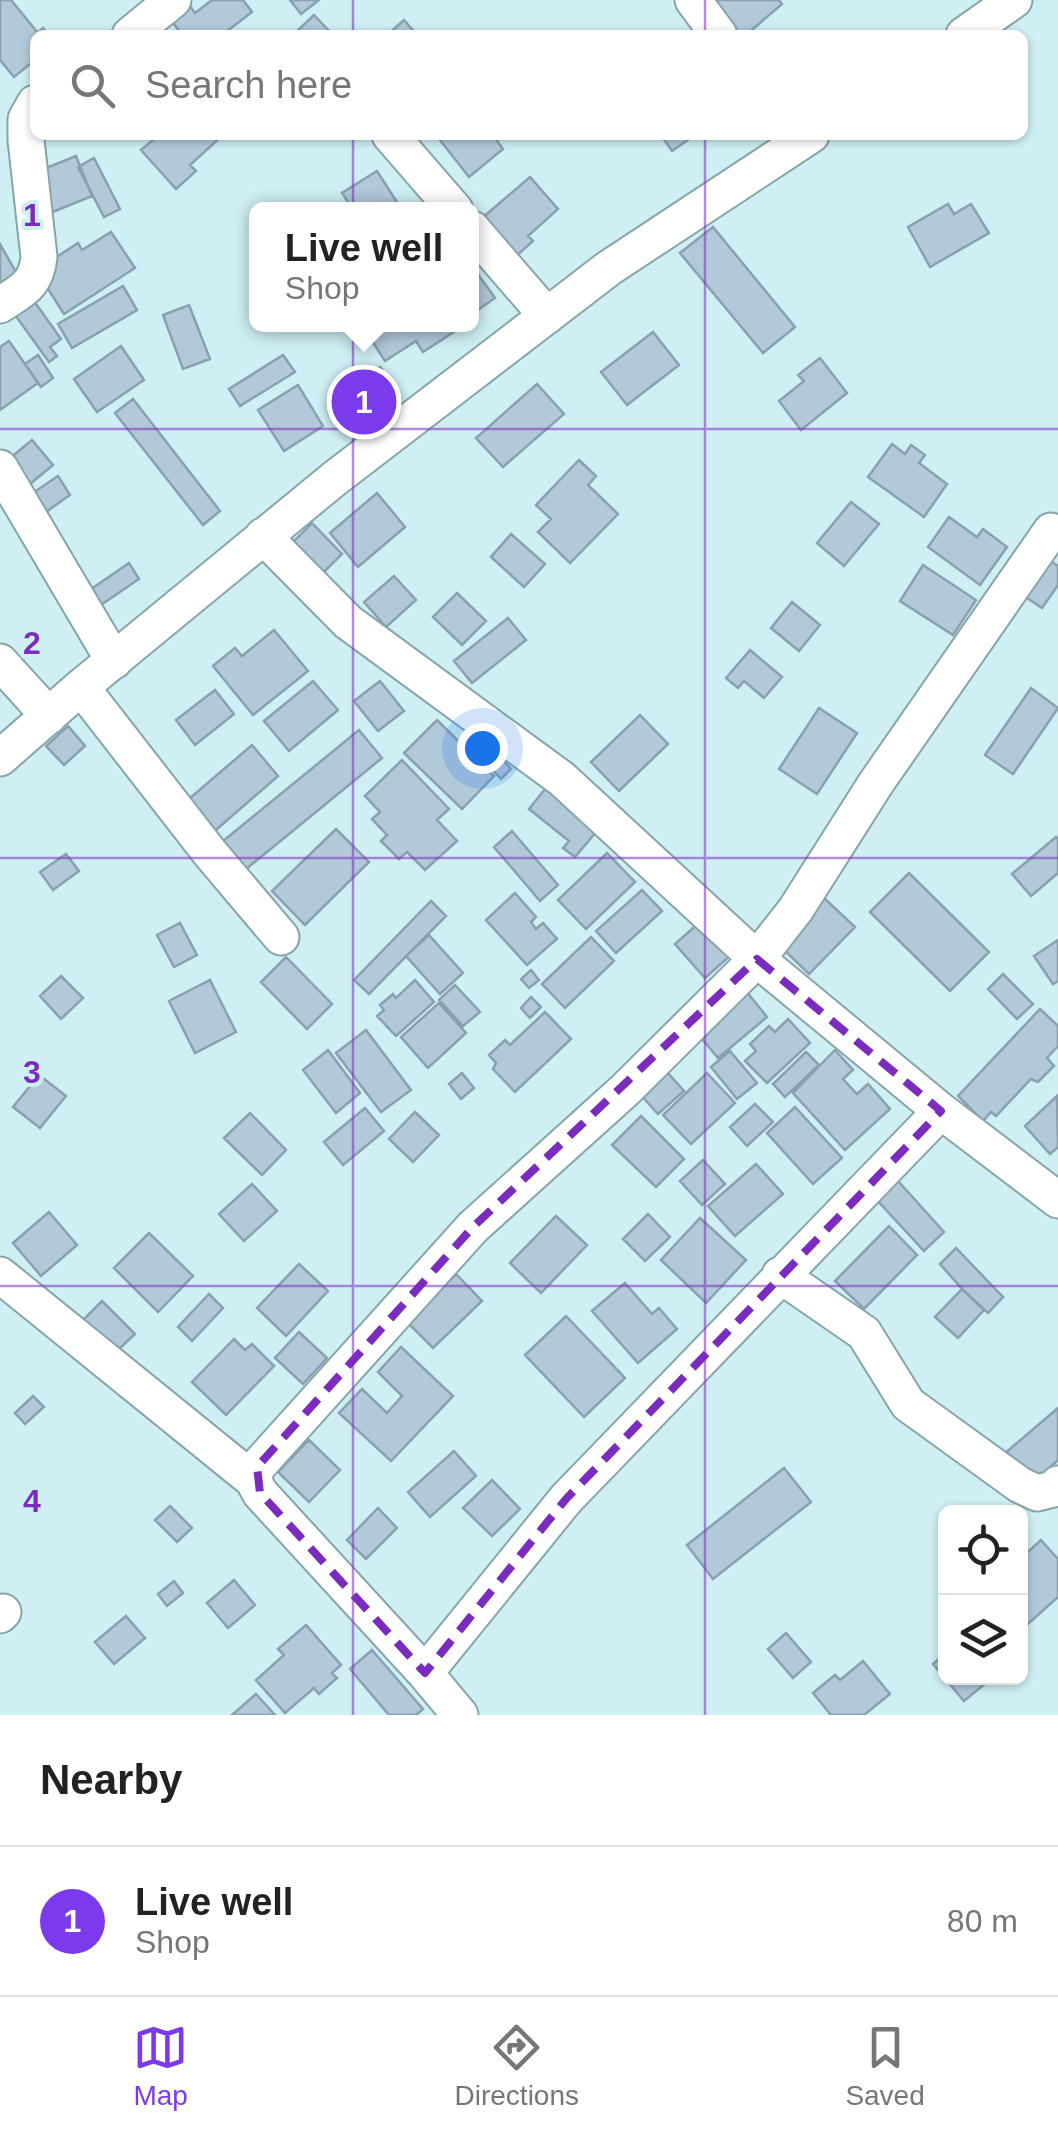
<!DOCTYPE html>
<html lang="en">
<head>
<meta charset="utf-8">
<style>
  :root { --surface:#fff; --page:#f2f2f2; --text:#222; --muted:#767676; --line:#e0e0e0; --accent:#7c3aed }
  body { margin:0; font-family:Helvetica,sans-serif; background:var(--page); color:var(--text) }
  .controls { position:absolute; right:30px; bottom:30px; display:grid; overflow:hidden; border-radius:15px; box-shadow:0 2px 8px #0004 }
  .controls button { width:90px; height:90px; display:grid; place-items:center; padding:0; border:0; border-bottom:2px solid var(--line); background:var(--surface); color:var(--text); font:50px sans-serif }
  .you { position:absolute; left:482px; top:748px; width:35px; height:35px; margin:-25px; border:8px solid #fff; border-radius:50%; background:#1a73e8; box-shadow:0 0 0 15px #1a73e833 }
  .badge { display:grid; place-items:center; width:65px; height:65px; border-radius:50%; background:var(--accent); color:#fff; font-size:32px; font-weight:700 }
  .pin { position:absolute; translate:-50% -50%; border:5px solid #fff; box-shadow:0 2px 10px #0006 }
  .popup { position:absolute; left:249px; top:202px; width:230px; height:130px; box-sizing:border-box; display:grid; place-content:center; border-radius:15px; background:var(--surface); filter:drop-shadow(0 2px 8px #0005); font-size:32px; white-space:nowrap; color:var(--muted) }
  .popup b { font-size:38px; color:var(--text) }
  .popup::after { content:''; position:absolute; left:50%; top:100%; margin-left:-20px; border:20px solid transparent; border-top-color:var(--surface) }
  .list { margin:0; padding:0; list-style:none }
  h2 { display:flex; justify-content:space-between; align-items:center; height:130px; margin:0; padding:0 40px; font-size:42px }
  h2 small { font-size:32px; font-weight:400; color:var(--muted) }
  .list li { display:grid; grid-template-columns:65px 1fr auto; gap:30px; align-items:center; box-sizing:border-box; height:150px; padding:0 40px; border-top:2px solid var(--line) }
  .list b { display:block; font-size:38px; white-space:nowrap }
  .list p { margin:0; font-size:32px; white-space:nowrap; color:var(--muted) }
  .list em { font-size:32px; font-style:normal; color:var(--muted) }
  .icon { flex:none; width:55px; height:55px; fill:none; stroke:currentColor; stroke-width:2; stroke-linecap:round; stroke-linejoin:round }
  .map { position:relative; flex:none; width:1058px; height:1715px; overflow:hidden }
  .search { position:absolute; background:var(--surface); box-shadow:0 2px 8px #0004; left:30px; right:30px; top:30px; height:110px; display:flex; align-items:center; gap:25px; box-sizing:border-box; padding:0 35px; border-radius:15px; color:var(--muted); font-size:38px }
  .sheet { height:280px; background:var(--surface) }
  nav { display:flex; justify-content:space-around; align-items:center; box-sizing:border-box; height:140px; border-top:2px solid var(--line); background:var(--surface); font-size:28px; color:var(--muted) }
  nav a { display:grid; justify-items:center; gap:5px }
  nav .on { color:var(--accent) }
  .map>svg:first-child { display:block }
  .building { fill:#b2c9da; stroke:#89a0af; stroke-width:2.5 }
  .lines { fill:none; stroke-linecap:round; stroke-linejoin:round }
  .minor-casing { stroke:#86a5a9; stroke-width:39 }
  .minor { stroke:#fff; stroke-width:35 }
  .marked { fill:none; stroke:#7b2cbf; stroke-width:8; stroke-dasharray:20 12; stroke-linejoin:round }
  .grid { fill:none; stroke:#7b2cbf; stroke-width:2.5; stroke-opacity:0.55 }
  .grid-label { font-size:32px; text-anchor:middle; font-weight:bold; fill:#7b2cbf; stroke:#cfeff4; stroke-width:8; stroke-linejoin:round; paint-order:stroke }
</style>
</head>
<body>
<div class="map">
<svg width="1058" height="1715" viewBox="0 0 1058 1715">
  <rect width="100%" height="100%" fill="#cfeff4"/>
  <path class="building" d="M0,0H11L38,33L43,28L49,35H35V60L14,77L0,60Z
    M212,0H243L252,12L222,35H182L171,20L190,6L195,13Z
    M290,0H319L301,14Z
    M711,0H779L782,4L746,35H741Z
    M314,15L332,34L293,35Z
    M404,20L417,35H387Z
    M159,135H223L190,165L196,171L176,189L141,150Z
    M436,135H501L502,137L497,141L503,149L469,177Z
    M661,135H695L672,151Z
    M76,156L92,196L50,213L34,173Z
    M94,158L120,209L104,217L78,167Z
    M377,171L402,210H353L342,193Z
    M530,177L558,209L528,236L533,241L514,258L481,219Z
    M948,204L954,214L971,204L989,233L930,267L908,227Z
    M713,227L795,327L763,353L680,253Z
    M111,232L135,268L64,314L41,278L46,264L78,243L82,250Z
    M0,244L17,274L0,283Z
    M472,266L495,298L475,312L472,306Z
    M123,286L137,310L72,348L58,324Z
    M29,294L61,339L50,347L57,356L49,362L10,308Z
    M189,305L210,359L183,369L163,315Z
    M361,324H457L460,328L423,352L416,341L385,361Z
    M653,332L679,365L627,405L601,372Z
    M9,341L38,383L0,410V347Z
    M121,346L144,380L97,412L74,379Z
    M38,355L53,378L41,387L25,364Z
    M283,355L295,372L240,406L229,389Z
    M820,358L847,393L801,430L779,401L804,381L798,375Z
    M380,367L392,382L359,408L348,393Z
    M537,384L564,414L503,467L476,438Z
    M298,385L323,426L284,451L258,410Z
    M133,399L220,511L203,525L115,413Z
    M32,440L53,465L24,489L3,464Z
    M892,444L905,454L911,445L925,455L919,463L947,484L924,517L868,477Z
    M579,460L596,476L588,485L618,514L570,563L538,532L551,519L536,505Z
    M58,476L70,495L43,514L30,495Z
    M377,493L405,527L358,567L330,533Z
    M851,502L879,524L844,566L817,543Z
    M949,517L977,537L983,529L1007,547L980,585L928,547Z
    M312,523L342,554L319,577L289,546Z
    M511,534L545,564L524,587L491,557Z
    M1040,554L1058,566V585L1042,608L1015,590Z
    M129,563L139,579L92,611L81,596Z
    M923,565L976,600L953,635L900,601Z
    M394,576L416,600L386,627L364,602Z
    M457,593L486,621L462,645L433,617Z
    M792,602L820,625L799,651L771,628Z
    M508,618L526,640L472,683L454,661Z
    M274,630L308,671L253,715L213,666L235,648L242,656Z
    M750,650L782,677L764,698L744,681L738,688L726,678Z
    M313,681L338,710L289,751L264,721Z
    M380,681L404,711L378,731L354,701Z
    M1031,688L1058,708L1013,774L985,755Z
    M215,690L234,714L195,745L176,720Z
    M819,708L857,733L817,794L779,769Z
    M640,715L668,744L619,791L591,762Z
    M437,720L494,776L462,809L404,753Z
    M68,726L85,746L64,765L46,746Z
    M359,730L382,758L240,874L217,846Z
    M252,745L278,776L209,836L182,805Z
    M501,758L511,769L501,779L491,768Z
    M402,760L449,809L437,820L457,841L425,870L407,852L399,859L381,841L387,835L372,819L380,812L365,796Z
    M550,783L602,825L575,857L563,848L569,841L529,809Z
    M336,829L369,862L305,925L272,891Z
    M512,831L558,885L540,901L494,847Z
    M1056,837L1058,839V873L1031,896L1012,874Z
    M607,853L635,882L586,929L558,900Z
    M66,854L79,871L53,890L40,872Z
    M909,873L989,952L950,991L870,912Z
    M642,890L662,911L616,953L596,931Z
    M515,893L536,917L531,922L536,929L543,923L557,939L527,965L486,920Z
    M823,897L855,927L809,974L778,944Z
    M431,901L446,916L369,994L354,980Z
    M701,921L731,955L705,978L675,944Z
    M180,923L197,955L174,967L157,935Z
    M429,935L463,973L440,994L406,956Z
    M591,937L614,961L565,1008L542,984Z
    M1058,940V981L1053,984L1034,956Z
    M286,957L332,1004L307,1029L261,982Z
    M531,970L539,980L529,988L521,979Z
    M1003,974L1033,1004L1017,1019L988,989Z
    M61,976L83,998L61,1019L40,996Z
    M210,980L236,1032L195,1053L169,1001Z
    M415,980L434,1002L396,1036L377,1016L384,1010L380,1005L393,994L396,998Z
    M455,985L480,1012L463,1026L439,1000Z
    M742,986L767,1017L718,1058L692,1027Z
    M531,997L541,1007L530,1018L521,1008Z
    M439,1003L466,1033L428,1068L401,1037Z
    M1040,1009L1058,1026V1046L1047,1058L1054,1066L1038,1082L1031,1079L996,1116L991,1112L983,1121L958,1096Z
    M545,1012L571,1039L515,1092L493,1069L496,1063L489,1055L505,1040L510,1045Z
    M788,1019L810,1043L767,1083L745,1061L756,1051L750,1044L769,1026L775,1032Z
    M366,1030L411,1090L381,1112L336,1053Z
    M328,1050L360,1093L336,1113L303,1070Z
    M835,1050L853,1070L843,1079L857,1094L868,1084L890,1109L845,1150L793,1093Z
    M730,1051L757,1083L737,1099L711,1067Z
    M806,1052L819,1065L785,1097L773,1084Z
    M658,1062L684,1091L658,1114L632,1085Z
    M462,1073L474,1088L461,1099L449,1084Z
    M707,1073L735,1103L691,1144L663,1115Z
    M39,1075L66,1096L40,1128L13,1107Z
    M1057,1096L1058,1147L1050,1154L1025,1126Z
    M755,1104L773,1122L747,1146L730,1127Z
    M795,1107L842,1158L813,1184L767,1133Z
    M365,1108L384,1131L343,1165L324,1142Z
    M415,1112L439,1135L413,1162L389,1139Z
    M250,1113L286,1150L262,1175L224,1138Z
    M641,1116L684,1159L656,1187L612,1145Z
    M703,1160L725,1184L702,1205L680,1181Z
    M756,1164L783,1194L735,1236L708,1206Z
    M898,1181L944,1232L924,1251L877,1200Z
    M252,1184L277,1211L244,1241L219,1214Z
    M49,1212L77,1245L41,1276L13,1243Z
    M648,1214L670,1237L645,1261L623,1239Z
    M556,1216L587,1245L541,1293L510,1263Z
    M700,1218L746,1260L706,1303L661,1260Z
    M889,1226L917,1255L864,1309L835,1281Z
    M149,1233L193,1276L158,1312L114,1268Z
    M956,1248L1003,1297L988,1313L962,1289L940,1264Z
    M299,1264L328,1291L286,1336L257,1308Z
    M456,1274L482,1301L433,1348L407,1322Z
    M625,1283L652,1314L659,1308L677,1329L638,1363L592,1311Z
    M962,1289L984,1310L958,1338L935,1317Z
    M209,1294L223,1308L192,1341L178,1327Z
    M102,1301L135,1334L115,1353L83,1320Z
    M566,1316L625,1378L584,1417L525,1355Z
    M299,1332L327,1358L303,1384L275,1358Z
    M234,1339L245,1350L252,1344L274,1366L226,1415L192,1382Z
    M401,1347L453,1396L391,1461L339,1413L362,1389L387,1413L402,1396L378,1372Z
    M33,1396L44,1407L25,1424L15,1413Z
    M1058,1408V1460L1030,1485L1004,1454Z
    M309,1440L340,1470L309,1502L278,1472Z
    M454,1451L476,1476L430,1517L408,1492Z
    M784,1468L811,1502L713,1579L687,1545Z
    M492,1480L520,1509L492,1536L463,1508Z
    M170,1506L192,1528L177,1542L155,1520Z
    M378,1508L397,1528L366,1559L347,1540Z
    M1041,1540L1058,1559V1597L1020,1631V1559Z
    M234,1580L255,1605L228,1628L207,1603Z
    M174,1581L183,1593L167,1606L158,1594Z
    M126,1616L145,1638L114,1664L95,1642Z
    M306,1625L341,1665L332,1673L337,1678L319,1694L314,1688L285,1713L256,1680L284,1655L278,1649Z
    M786,1633L811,1662L793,1678L768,1649Z
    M372,1650L423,1709L416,1715H389L350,1669Z
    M946,1653V1678H992L964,1701L933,1664Z
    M863,1661L890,1694L864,1715H831L813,1693L835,1675L840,1680Z
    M256,1694L275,1715H232Z"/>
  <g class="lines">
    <defs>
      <path id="minor" d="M693,0L719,35
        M130,35L173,0
        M964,35L1014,0
        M390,135L455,210
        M472,229L547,316
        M0,305C22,290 36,286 39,257L26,140V119L35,103
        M0,468L114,661
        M263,536L348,622L562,779L757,959L941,1111L1058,1200
        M0,662L49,716
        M81,687L210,853L281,937
        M0,758L81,687L334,479L609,268L811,135
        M0,1275L253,1480
        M780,1275L864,1333L908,1404L1020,1485L1037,1493L1053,1489L1058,1484
        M0,1615L3,1612
        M425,1673L566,1499L941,1111
        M460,1715L425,1673L260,1493L253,1480L257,1467L473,1227L625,1090L757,959L796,909L876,783L1051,531"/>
    </defs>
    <use href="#minor" class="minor-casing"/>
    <use href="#minor" class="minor"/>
  </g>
  <path class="marked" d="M757,959L941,1111L566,1499L425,1673L260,1493L257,1467L473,1227Z"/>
  <path class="grid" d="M353,0V35M705,0V35M353,135V1715M705,135V1715M0,429H1058M0,858H1058M0,1286H1058"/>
  <g class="grid-label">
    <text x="32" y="226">1</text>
    <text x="32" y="654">2</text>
    <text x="32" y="1083">3</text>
    <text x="32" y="1512">4</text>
  </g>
</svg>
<div class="controls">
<button><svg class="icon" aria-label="locate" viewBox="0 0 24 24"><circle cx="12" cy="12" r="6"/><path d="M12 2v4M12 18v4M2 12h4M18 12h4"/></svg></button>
<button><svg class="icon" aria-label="layers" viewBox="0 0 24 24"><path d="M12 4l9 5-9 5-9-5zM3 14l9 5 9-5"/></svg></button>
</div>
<div class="you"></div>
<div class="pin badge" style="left:364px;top:402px">1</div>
<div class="popup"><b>Live well</b>Shop</div>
<div class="search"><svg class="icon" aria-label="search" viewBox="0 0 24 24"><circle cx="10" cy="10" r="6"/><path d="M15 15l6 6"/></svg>Search here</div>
</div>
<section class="sheet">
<h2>Nearby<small></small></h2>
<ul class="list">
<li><span class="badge">1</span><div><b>Live well</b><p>Shop</p></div><em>80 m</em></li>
</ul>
</section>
<nav>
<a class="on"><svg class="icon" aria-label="map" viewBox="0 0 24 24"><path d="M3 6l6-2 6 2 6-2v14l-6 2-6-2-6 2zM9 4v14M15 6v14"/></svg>Map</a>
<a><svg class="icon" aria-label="directions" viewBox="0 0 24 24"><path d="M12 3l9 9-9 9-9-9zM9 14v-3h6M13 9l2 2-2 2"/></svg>Directions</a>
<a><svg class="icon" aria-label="saved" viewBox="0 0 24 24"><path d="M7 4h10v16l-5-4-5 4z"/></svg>Saved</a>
</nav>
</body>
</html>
